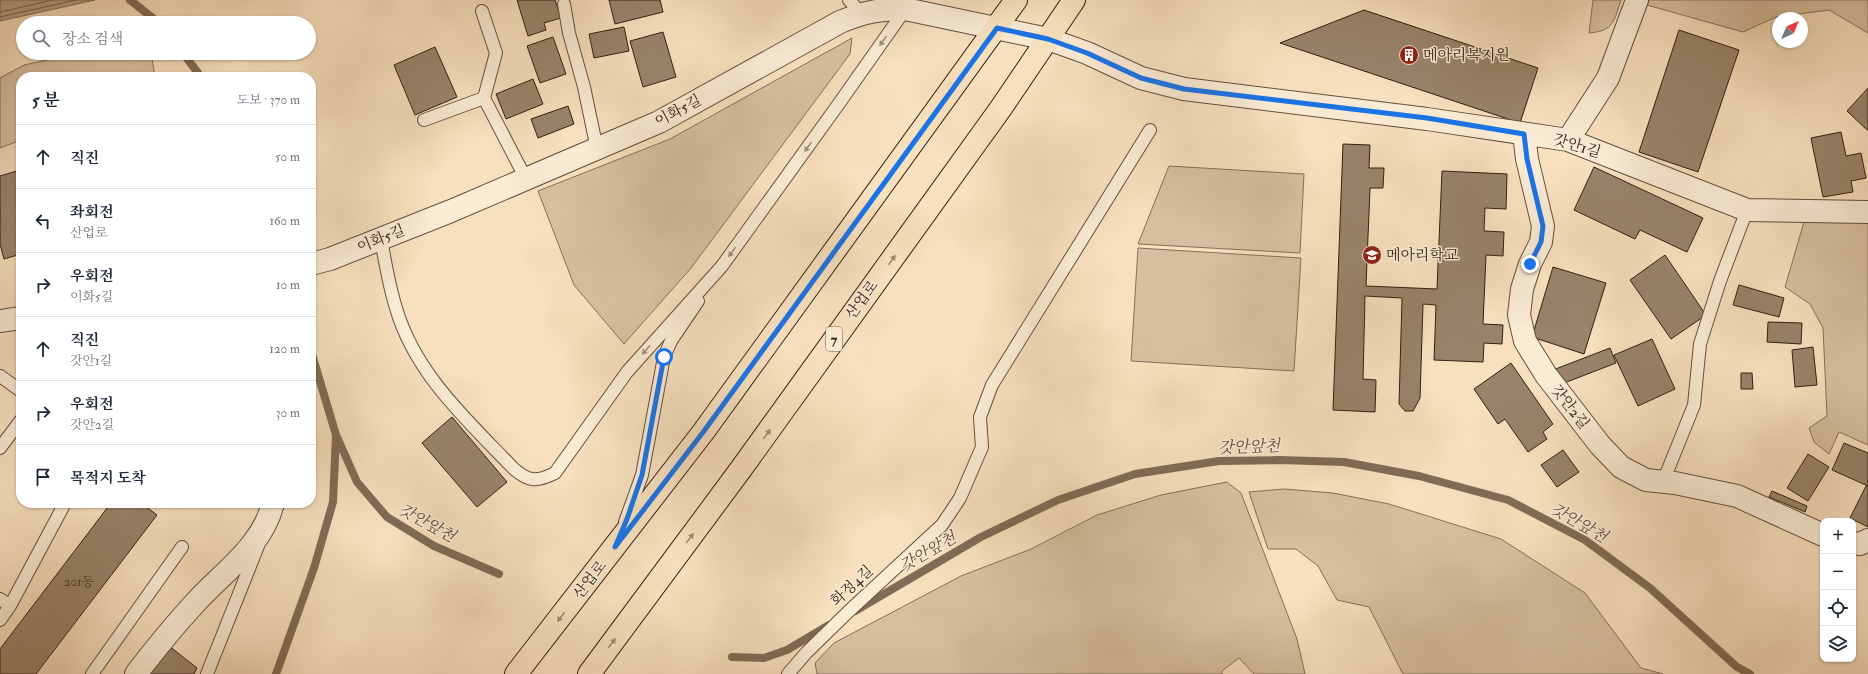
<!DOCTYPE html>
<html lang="ko">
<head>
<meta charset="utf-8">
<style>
  :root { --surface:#fff; --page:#f2f2f3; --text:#1f2937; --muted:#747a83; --line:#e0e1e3 }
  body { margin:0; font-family:"IM FELL Double Pica","Noto Serif KR",serif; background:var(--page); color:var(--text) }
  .controls { position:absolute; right:12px; bottom:12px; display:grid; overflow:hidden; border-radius:8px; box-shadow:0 1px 3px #0004 }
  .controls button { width:36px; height:36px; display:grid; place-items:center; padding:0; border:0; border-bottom:1px solid var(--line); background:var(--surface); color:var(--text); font:20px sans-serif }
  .compass { position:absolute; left:1772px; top:12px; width:36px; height:36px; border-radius:50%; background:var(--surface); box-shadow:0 1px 3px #0004; rotate:44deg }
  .stop { position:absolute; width:12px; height:12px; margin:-9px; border:3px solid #1a73e8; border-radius:50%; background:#fff }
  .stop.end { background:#1a73e8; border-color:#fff; box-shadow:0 1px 4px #0008 }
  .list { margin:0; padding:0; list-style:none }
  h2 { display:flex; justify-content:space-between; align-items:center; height:52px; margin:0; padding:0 16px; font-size:17px }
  h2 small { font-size:13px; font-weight:400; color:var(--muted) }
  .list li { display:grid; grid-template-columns:26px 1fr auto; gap:12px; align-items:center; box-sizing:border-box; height:64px; padding:0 16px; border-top:1px solid var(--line) }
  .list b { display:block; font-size:15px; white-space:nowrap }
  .list p { margin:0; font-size:13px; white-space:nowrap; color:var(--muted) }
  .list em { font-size:13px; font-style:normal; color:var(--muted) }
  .icon { flex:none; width:22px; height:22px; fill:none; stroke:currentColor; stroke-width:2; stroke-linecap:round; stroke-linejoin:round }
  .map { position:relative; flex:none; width:1868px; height:674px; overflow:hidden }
  .search { position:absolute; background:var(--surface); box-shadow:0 1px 3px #0004; left:16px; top:16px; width:300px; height:44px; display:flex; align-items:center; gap:10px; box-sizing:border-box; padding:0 14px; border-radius:22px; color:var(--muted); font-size:15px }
  .panel { position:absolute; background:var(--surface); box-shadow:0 1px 3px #0004; left:16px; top:72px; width:300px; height:436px; border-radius:16px }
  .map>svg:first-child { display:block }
  .green { fill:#d6bfa1; stroke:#846e5a }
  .water { fill:#b49e84; stroke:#806b56 }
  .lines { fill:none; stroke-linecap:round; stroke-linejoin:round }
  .shore { stroke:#735e4b; stroke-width:1 }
  .stream { stroke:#806b56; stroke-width:8 }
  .building { fill:#98836b; stroke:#321e12 }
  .lane-casing { stroke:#634e3d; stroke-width:14 }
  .street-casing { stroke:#634e3d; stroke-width:24 }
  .primary-casing { stroke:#321e12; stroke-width:24 }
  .lane { stroke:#faebd5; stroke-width:12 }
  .street { stroke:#faebd5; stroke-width:22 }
  .primary { stroke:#f7e0be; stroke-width:22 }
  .oneway { fill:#a08f7d }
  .oneway2 { fill:#9e8971 }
  .route { stroke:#1a73e8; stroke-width:5 }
  .labels { text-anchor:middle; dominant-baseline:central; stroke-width:3; stroke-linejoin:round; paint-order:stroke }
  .number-label { font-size:13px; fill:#4c3728 }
  .shield { fill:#faebd5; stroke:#6e5c4c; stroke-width:1 }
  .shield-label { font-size:14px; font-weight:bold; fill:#321e12 }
  .poi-label { font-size:15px; fill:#321e12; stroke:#faebd5; text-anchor:start }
  .street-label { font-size:15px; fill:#321e12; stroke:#faebd5 }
  .water-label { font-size:16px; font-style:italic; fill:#604b3a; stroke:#faebd5 }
</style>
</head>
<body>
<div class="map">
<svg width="1868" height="674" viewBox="0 0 1868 674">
  <rect width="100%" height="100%" fill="#f7e0be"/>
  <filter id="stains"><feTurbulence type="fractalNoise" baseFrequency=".005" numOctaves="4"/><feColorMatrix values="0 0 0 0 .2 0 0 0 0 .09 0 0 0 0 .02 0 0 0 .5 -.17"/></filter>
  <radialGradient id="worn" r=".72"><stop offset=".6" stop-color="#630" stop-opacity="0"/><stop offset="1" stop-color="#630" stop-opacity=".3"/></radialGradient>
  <path class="green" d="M1593,0H1621C1614,21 1614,31 1589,33Z
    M1649,0H1868V33L1829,10L1776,17L1743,32L1647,5Z
    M852,38L850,54L691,268L624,344L574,285L538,191L670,139Z
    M80,53H151L155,77H21V140L0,148V78L24,65Z
    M1169,166L1304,174L1300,253L1138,244Z
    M1868,221V445L1839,432L1829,454L1814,442L1809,428L1827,416L1823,328L1810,304L1785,287L1804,222Z
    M1138,248L1301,258L1294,371L1131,361Z
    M1227,482L1241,493L1297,639L1305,674H1254L1239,658L1222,671V674H817L815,663L834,643L961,576L1031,549L1097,515L1161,495Z
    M1284,489L1333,493L1389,504L1501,539L1585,593L1641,668L1663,674H1403L1369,607L1337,600L1318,566L1296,549H1268L1249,492Z"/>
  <path class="water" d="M0,0H95L0,21Z"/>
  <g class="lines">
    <path class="shore" d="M0,12L53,0
      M0,17L76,0"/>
    <path class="stream" d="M130,0L159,23
      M183,53L201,77
      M337,437L357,482L387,517L434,546L499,574
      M855,611L981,537L1058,500L1135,474L1219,461L1280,460L1344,462L1419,476L1508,500L1585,540L1650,588L1737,667L1750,674
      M732,657L764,658L787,650L829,625
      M276,674L314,568L333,502L336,435L311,351"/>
  </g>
  <path class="building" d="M517,0H555L561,18L544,23L546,30L528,36Z
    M609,0H660L663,12L615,24Z
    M1364,10L1538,68L1520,123L1280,43Z
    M624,27L629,51L594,58L589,34Z
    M1679,30L1739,50L1698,172L1639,152Z
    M663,32L676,77L643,87L630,41Z
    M553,37L566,74L540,83L527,46Z
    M435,47L457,97L415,115L394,65Z
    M533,79L543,104L506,119L496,94Z
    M1868,88V130H1867L1847,111Z
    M568,106L574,124L538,138L531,119Z
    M1841,132L1846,156L1861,153L1866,178L1851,181L1853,192L1823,197L1811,138Z
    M1343,144L1370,145L1369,168H1384L1383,188H1370L1366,286L1437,289L1442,171L1507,174L1506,209L1485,208L1484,231L1504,232L1503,256L1486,255L1483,324L1503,325L1502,344L1484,343L1483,362L1434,360L1436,305L1423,304L1420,398L1413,411H1405L1399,404L1402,298L1365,296L1363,379L1376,380L1375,412L1333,410Z
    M1594,167L1703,218L1687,252L1640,230L1635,239L1574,210Z
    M20,170L21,254L4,259L0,244V176Z
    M1665,255L1706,315L1671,339L1630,280Z
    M1553,267L1606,283L1584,354L1532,337Z
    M1739,285L1784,298L1779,317L1733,305Z
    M1768,322L1802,323L1801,344L1767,342Z
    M1652,339L1675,389L1638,406L1614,355Z
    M1813,347L1817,385L1795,387L1792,350Z
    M1610,348L1616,363L1559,385L1553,370Z
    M1511,363L1553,424L1543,432L1547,439L1528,452L1505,419L1498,424L1474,389Z
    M1741,373H1752L1753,389H1741Z
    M452,417L507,482L477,507L422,443Z
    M1844,443L1868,453V486L1832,470Z
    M1563,450L1579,472L1557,487L1541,465Z
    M1808,454L1829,467L1808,501L1787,488Z
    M1866,486L1868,487V527L1850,518Z
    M1772,491L1807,506L1805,512L1769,497Z
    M111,503H141L157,515L36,674H0V649Z
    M169,646L197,668L194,674H148Z"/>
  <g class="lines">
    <defs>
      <path id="lane" d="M849,0L861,13
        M564,4L569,33L584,87L597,149
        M482,11L496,53L484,98
        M424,120L484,98L526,179
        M381,239C385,262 389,286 396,308C415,374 468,421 514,469C529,482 537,482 555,473L627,372L722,266L840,102L907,7
        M0,376L21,391
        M0,448L21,420
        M1663,482L1694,405L1700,344L1720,281L1747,210
        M625,522L642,475L664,357L671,341L698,301
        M0,599L10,606
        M0,620L10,606L65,503
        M92,674L182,547
        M207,674L258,546
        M788,674L806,653L849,611L942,525L960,498L982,447L980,417L992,385L1150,130"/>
      <path id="street" d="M1524,134L1527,159L1543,226L1541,242L1530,264L1522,289L1519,315L1525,341L1546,375L1600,445L1621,467L1646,480L1675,483L1737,496L1823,535
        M1568,140L1608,78L1637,0
        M311,264L330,259L451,211L659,122L840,22C864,12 880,9 905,9L1048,39L1087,53L1141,78L1184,89L1427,119L1568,140L1747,210L1868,212
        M0,321L21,318
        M1853,543L1860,544L1868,540
        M136,674C155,649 174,626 195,603C223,572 263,546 273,503"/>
      <path id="primary" d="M516,674L704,431L1016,0
        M589,674L741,469L1001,108L1074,0"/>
    </defs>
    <use href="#lane" class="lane-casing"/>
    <use href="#street" class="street-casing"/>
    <use href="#primary" class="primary-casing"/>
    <use href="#lane" class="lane"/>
    <use href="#street" class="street"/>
    <use href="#primary" class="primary"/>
  </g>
  <defs><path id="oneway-solid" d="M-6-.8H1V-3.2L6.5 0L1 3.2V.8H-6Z"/></defs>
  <g class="oneway">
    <use href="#oneway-solid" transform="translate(883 41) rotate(125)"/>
    <use href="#oneway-solid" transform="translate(808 147) rotate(126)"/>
    <use href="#oneway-solid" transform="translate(732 252) rotate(126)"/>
    <use href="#oneway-solid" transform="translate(646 350) rotate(132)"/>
  </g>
  <g class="oneway2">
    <use href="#oneway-solid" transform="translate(892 260) rotate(-54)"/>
    <use href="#oneway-solid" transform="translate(767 434) rotate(-54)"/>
    <use href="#oneway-solid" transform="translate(690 538) rotate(-53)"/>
    <use href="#oneway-solid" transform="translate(561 617) rotate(128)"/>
    <use href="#oneway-solid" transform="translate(612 643) rotate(-53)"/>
  </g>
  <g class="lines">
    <path class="route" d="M664,357L642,475L627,519L615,547L704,431L997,28L1048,39L1087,53L1141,78L1184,89L1427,118L1524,134L1527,159L1543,226L1541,242L1530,264"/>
  </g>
  <defs>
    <symbol id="building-disc" viewBox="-11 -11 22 22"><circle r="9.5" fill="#8f2418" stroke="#faebd5"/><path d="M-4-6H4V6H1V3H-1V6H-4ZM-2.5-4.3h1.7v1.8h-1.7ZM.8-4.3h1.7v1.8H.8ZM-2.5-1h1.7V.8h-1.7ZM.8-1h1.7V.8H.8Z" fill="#fff"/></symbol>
    <symbol id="school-disc" viewBox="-11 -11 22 22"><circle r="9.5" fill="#8f2418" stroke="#faebd5"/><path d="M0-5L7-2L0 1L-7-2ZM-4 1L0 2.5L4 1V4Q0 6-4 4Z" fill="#fff"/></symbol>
  </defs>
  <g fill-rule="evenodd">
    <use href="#building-disc" x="1398" y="44" width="22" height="22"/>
    <use href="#school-disc" x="1361" y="244" width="22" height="22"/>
  </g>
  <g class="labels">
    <g class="number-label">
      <text x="79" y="582">201동</text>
    </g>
    <rect class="shield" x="826" y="327" width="16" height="24" rx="3"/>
    <g class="shield-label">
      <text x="834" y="339">7</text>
    </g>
    <g class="poi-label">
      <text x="1423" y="55">메아리복지원</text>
      <text x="1386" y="255">메아리학교</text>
    </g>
    <g class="street-label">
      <text transform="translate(678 111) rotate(-28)">이화5길</text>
      <text transform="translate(1577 146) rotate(17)">갓안1길</text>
      <text transform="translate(381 239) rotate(-22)">이화5길</text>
      <text transform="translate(862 300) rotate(-54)">산업로</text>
      <text transform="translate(1570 407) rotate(52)">갓안2길</text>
      <text transform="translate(590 580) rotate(-52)">산업로</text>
      <text transform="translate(852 586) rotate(-43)">화정4길</text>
    </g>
    <g class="water-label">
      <text transform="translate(1249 447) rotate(-2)">갓안앞천</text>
      <text transform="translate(427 523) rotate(29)">갓안앞천</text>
      <text transform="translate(1579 523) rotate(30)">갓안앞천</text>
      <text transform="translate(928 552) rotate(-30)">갓안앞천</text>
    </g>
  </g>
  <rect width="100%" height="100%" filter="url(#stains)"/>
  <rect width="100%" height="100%" fill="url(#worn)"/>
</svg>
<div class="controls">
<button>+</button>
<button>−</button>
<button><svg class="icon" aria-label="locate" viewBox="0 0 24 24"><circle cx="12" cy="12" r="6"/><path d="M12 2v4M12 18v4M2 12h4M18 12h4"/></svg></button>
<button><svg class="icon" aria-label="layers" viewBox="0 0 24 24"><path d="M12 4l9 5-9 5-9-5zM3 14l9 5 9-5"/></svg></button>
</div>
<svg class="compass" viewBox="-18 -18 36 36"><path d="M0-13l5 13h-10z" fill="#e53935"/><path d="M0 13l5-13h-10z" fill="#747a83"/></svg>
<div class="stop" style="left:664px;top:357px"></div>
<div class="stop end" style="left:1530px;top:264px"></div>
<div class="search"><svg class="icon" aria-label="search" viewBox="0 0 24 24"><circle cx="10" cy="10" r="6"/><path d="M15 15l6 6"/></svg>장소 검색</div>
<section class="panel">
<h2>5 분<small>도보 · 370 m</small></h2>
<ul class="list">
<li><svg class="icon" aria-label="ahead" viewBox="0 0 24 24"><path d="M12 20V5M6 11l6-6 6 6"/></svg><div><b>직진</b></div><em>50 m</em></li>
<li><svg class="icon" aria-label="left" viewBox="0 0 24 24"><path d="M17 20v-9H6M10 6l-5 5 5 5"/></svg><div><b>좌회전</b><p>산업로</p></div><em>160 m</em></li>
<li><svg class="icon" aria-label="right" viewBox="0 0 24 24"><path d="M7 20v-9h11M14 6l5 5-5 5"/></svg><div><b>우회전</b><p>이화5길</p></div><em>10 m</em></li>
<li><svg class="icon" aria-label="ahead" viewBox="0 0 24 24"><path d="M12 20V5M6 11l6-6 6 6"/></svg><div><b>직진</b><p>갓안1길</p></div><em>120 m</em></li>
<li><svg class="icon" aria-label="right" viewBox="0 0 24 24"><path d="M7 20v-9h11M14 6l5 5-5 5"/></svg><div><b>우회전</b><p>갓안2길</p></div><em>30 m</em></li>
<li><svg class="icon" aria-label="arrive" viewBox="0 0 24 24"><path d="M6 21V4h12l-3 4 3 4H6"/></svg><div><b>목적지 도착</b></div></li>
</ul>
</section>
</div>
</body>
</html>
